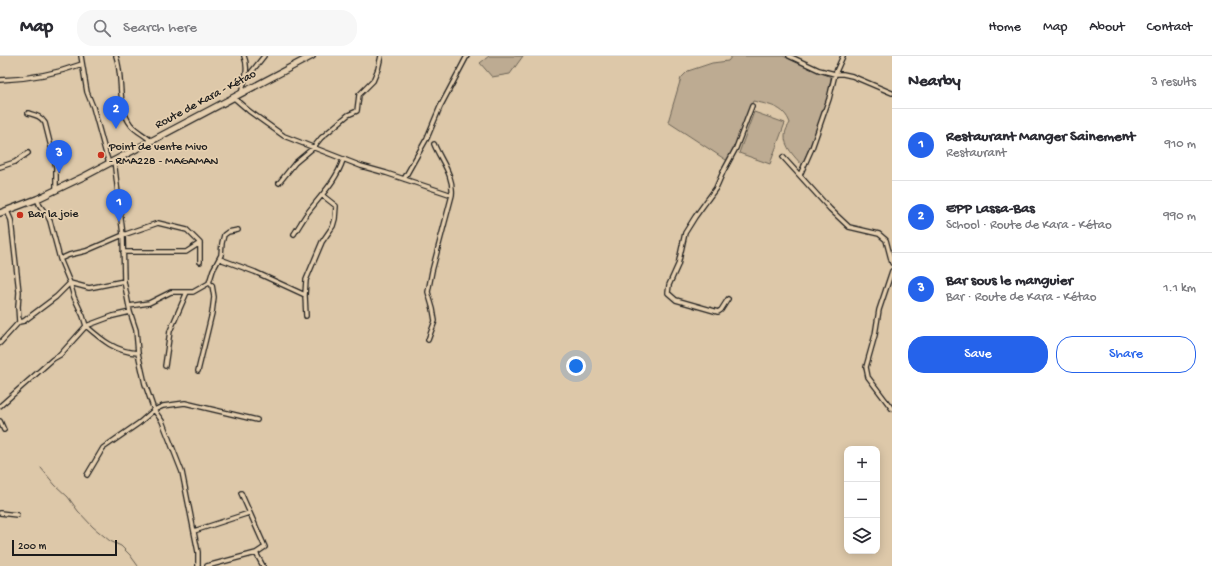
<!DOCTYPE html>
<html lang="en">
<head>
<meta charset="utf-8">
<style>
  :root { --surface:#fff; --page:#f7f7f7; --text:#2b2b33; --muted:#7c7c81; --line:#e1e1e2; --accent:#2563eb }
  body { margin:0; font-family:"Gochi Hand",sans-serif; background:var(--page); color:var(--text) }
  .controls { position:absolute; right:12px; bottom:12px; display:grid; overflow:hidden; border-radius:8px; box-shadow:0 2px 10px #0003 }
  .controls button { width:36px; height:36px; display:grid; place-items:center; padding:0; border:0; border-bottom:1px solid var(--line); background:var(--surface); color:var(--text); font:20px sans-serif }
  .scale { position:absolute; left:12px; bottom:10px; width:105px; box-sizing:border-box; padding-left:4px; border:2px solid #1c1c1c; border-top:0; font-size:11px; line-height:14px; white-space:nowrap; color:#1c1c1c; -webkit-text-stroke:3px #e5cfaf; paint-order:stroke }
  .you { position:absolute; left:576px; top:310px; width:14px; height:14px; margin:-10px; border:3px solid #fff; border-radius:50%; background:#1a73e8; box-shadow:0 0 0 6px #1a73e833 }
  .badge { display:grid; place-items:center; width:26px; height:26px; border-radius:50%; background:var(--accent); color:#fff; font-size:13px; font-weight:700 }
  .pin { position:absolute; translate:-50% -33px; filter:drop-shadow(0 1px 2px #0008) }
  .pin::after { content:''; position:absolute; top:21px; width:14px; height:12px; background:inherit; clip-path:polygon(0 0,100% 0,50% 100%) }
  .list { margin:0; padding:0; list-style:none }
  h2 { display:flex; justify-content:space-between; align-items:center; height:52px; margin:0; padding:0 16px; font-size:17px }
  h2 small { font-size:13px; font-weight:400; color:var(--muted) }
  .list li { display:grid; grid-template-columns:26px 1fr auto; gap:12px; align-items:center; box-sizing:border-box; height:72px; padding:0 16px; border-top:1px solid var(--line) }
  .list b { display:block; font-size:15px; white-space:nowrap }
  .list p { margin:0; font-size:13px; white-space:nowrap; color:var(--muted) }
  .list em { font-size:13px; font-style:normal; color:var(--muted) }
  .actions { display:flex; gap:8px; padding:12px 16px }
  .actions a { flex:1; padding:9px 0; border:1px solid var(--accent); border-radius:16px; text-align:center; font-size:14px; color:var(--accent) }
  .actions .main { background:var(--accent); color:#fff }
  .icon { flex:none; width:22px; height:22px; fill:none; stroke:currentColor; stroke-width:2; stroke-linecap:round; stroke-linejoin:round }
  .map { position:relative; flex:none; width:892px; height:510px; overflow:hidden }
  header { display:flex; align-items:center; gap:24px; box-sizing:border-box; height:56px; padding:0 20px; background:var(--surface); border-bottom:1px solid var(--line) }
  header strong { font-size:19px }
  nav { display:flex; gap:22px; margin-inline-start:auto; font-size:14px }
  .search { width:280px; height:36px; background:var(--page); display:flex; align-items:center; gap:10px; box-sizing:border-box; padding:0 14px; border-radius:16px; color:var(--muted); font-size:15px }
  main { display:flex }
  aside { flex:1; background:var(--surface) }
  .map>svg:first-child { display:block }
  .green { fill:#bdab92; stroke:#6c6457 }
  .lines { fill:none; stroke-linecap:round; stroke-linejoin:round }
  .stream { stroke:#635b50; stroke-width:1 }
  .street-casing { stroke:#1c1c1c; stroke-width:6 }
  .primary-casing { stroke:#1c1c1c; stroke-width:8 }
  .street { stroke:#e5cfaf; stroke-width:3.5 }
  .primary { stroke:#e5cfaf; stroke-width:5.5 }
  .poi-dot { fill:#c8321e; stroke:#e5cfaf; stroke-width:1.5 }
  .labels { text-anchor:middle; dominant-baseline:central; stroke-width:3.5; stroke-linejoin:round; paint-order:stroke }
  .street-label { font-size:12px; fill:#1c1c1c; stroke:#e5cfaf }
  .poi-label { font-size:12px; fill:#1c1c1c; stroke:#e5cfaf; text-anchor:start }
</style>
</head>
<body>
<header>
<strong>Map</strong>
<div class="search"><svg class="icon" aria-label="search" viewBox="0 0 24 24"><circle cx="10" cy="10" r="6"/><path d="M15 15l6 6"/></svg>Search here</div>
<nav><a>Home</a><a>Map</a><a>About</a><a>Contact</a></nav>
</header>
<main>
<div class="map">
<svg width="892" height="510" viewBox="0 0 892 510">
  <rect width="100%" height="100%" fill="#ddc8a9"/>
  <filter id="ink" filterUnits="userSpaceOnUse"><feTurbulence type="fractalNoise" baseFrequency=".025" numOctaves="2"/><feDisplacementMap in="SourceGraphic" scale="8" xChannelSelector="R" yChannelSelector="G"/><feConvolveMatrix kernelMatrix="1 2 1 2 8 2 1 2 1" color-interpolation-filters="sRGB"/></filter>
  <g filter="url(#ink)">
    <path class="green" d="M489,0H523L510,18L492,21L480,7Z
      M732,0H783L831,21L828,41L817,74L802,109C795,101 784,91 785,79C785,75 788,70 790,67C784,50 769,49 753,45L744,65L729,106L668,66L681,22L688,15L712,7L728,5Z
      M754,56L785,67L770,108L739,97Z"/>
    <g class="lines">
      <path class="stream" d="M41,412L55,429L68,441L78,455L93,471L110,485L121,490L130,499L138,510"/>
      <defs>
        <path id="street" d="M81,0L87,36L93,51L106,98L109,107
          M116,0C124,22 116,50 131,69C137,76 145,79 151,85
          M789,0L819,14L835,18H843L852,20L892,37
          M246,23L264,0
          M0,24C28,23 55,18 82,8
          M241,37C245,25 249,12 244,0
          M234,42L249,55L284,80L361,110L386,117L452,139
          M28,57C35,59 41,60 45,67L56,111V133
          M783,101L830,153L849,171L879,178L886,184L892,207
          M114,104L123,179L158,167L187,174L200,187V206
          M0,111L15,106L28,97
          M800,119L812,92L829,43L835,18L843,0
          M404,123L427,82L440,51L467,0
          M279,127L295,107L313,92L321,82L348,59L357,55L359,39L373,25L378,13L381,0
          M294,178C298,172 302,165 306,159C319,141 336,126 343,104
          M123,196H186L200,187
          M60,203L69,199L86,195L123,179L124,225L130,256L136,274L138,297L145,328L154,354L162,365L182,416L198,496V510
          M220,203L255,216L305,239
          M892,215L879,254L875,279L866,311L868,321L892,353
          M728,243L721,254L718,256L676,244L668,237L669,229L678,209L685,177L695,161L716,132L723,116L736,92L752,50
          M129,250L149,247L171,236H193L209,227L213,214L221,199L222,187L224,179L228,176L238,174
          M306,260L305,239L306,224L322,186L333,170L335,163L336,150L322,139
          M19,266L24,265L56,241L70,227L89,232L124,225
          M86,270C102,284 116,296 138,297
          M86,270L113,260L130,256
          M428,284L435,265L433,253L428,236L432,215L452,139C454,119 441,105 434,88
          M0,287L19,266L18,251L19,236L11,164L7,155
          M165,310L170,275L187,236
          M198,315L212,257L214,241L212,229L209,227
          M0,350L53,303L60,299L86,270L83,260L74,241L70,227L60,203L50,165C46,154 41,156 37,143
          M0,365L4,374
          M87,419L103,392L139,367L154,354L163,350L185,347L257,364
          M0,457L17,459
          M194,475L249,457
          M256,497L263,510
          M207,510L256,497L265,491L241,437"/>
        <path id="primary" d="M0,157L37,143L85,120L312,0"/>
      </defs>
      <use href="#street" class="street-casing"/>
      <use href="#primary" class="primary-casing"/>
      <use href="#street" class="street"/>
      <use href="#primary" class="primary"/>
    </g>
  </g>
  <g class="poi-dot">
    <circle cx="101" cy="99" r="4"/>
    <circle cx="20" cy="159" r="4"/>
  </g>
  <g class="labels">
    <g class="street-label">
      <text transform="translate(206 44) rotate(-28)">Route de Kara - Kétao</text>
    </g>
    <g class="poi-label">
      <text x="109" y="92">Point de vente Mivo<tspan x="109" dy="14">- RMA228 - MAGAMAN</tspan></text>
      <text x="28" y="159">Bar la joie</text>
    </g>
  </g>
</svg>
<div class="controls">
<button>+</button>
<button>−</button>
<button><svg class="icon" aria-label="layers" viewBox="0 0 24 24"><path d="M12 4l9 5-9 5-9-5zM3 14l9 5 9-5"/></svg></button>
</div>
<div class="scale">200 m</div>
<div class="you"></div>
<div class="pin badge" style="left:119px;top:166px">1</div>
<div class="pin badge" style="left:116px;top:73px">2</div>
<div class="pin badge" style="left:59px;top:117px">3</div>
</div>
<aside>
<h2>Nearby<small>3 results</small></h2>
<ul class="list">
<li><span class="badge">1</span><div><b>Restaurant Manger Sainement</b><p>Restaurant</p></div><em>910 m</em></li>
<li><span class="badge">2</span><div><b>EPP Lassa-Bas</b><p>School · Route de Kara - Kétao</p></div><em>990 m</em></li>
<li><span class="badge">3</span><div><b>Bar sous le manguier</b><p>Bar · Route de Kara - Kétao</p></div><em>1.1 km</em></li>
</ul>
<div class="actions"><a class="main">Save</a><a>Share</a></div>
</aside>
</main>
</body>
</html>
